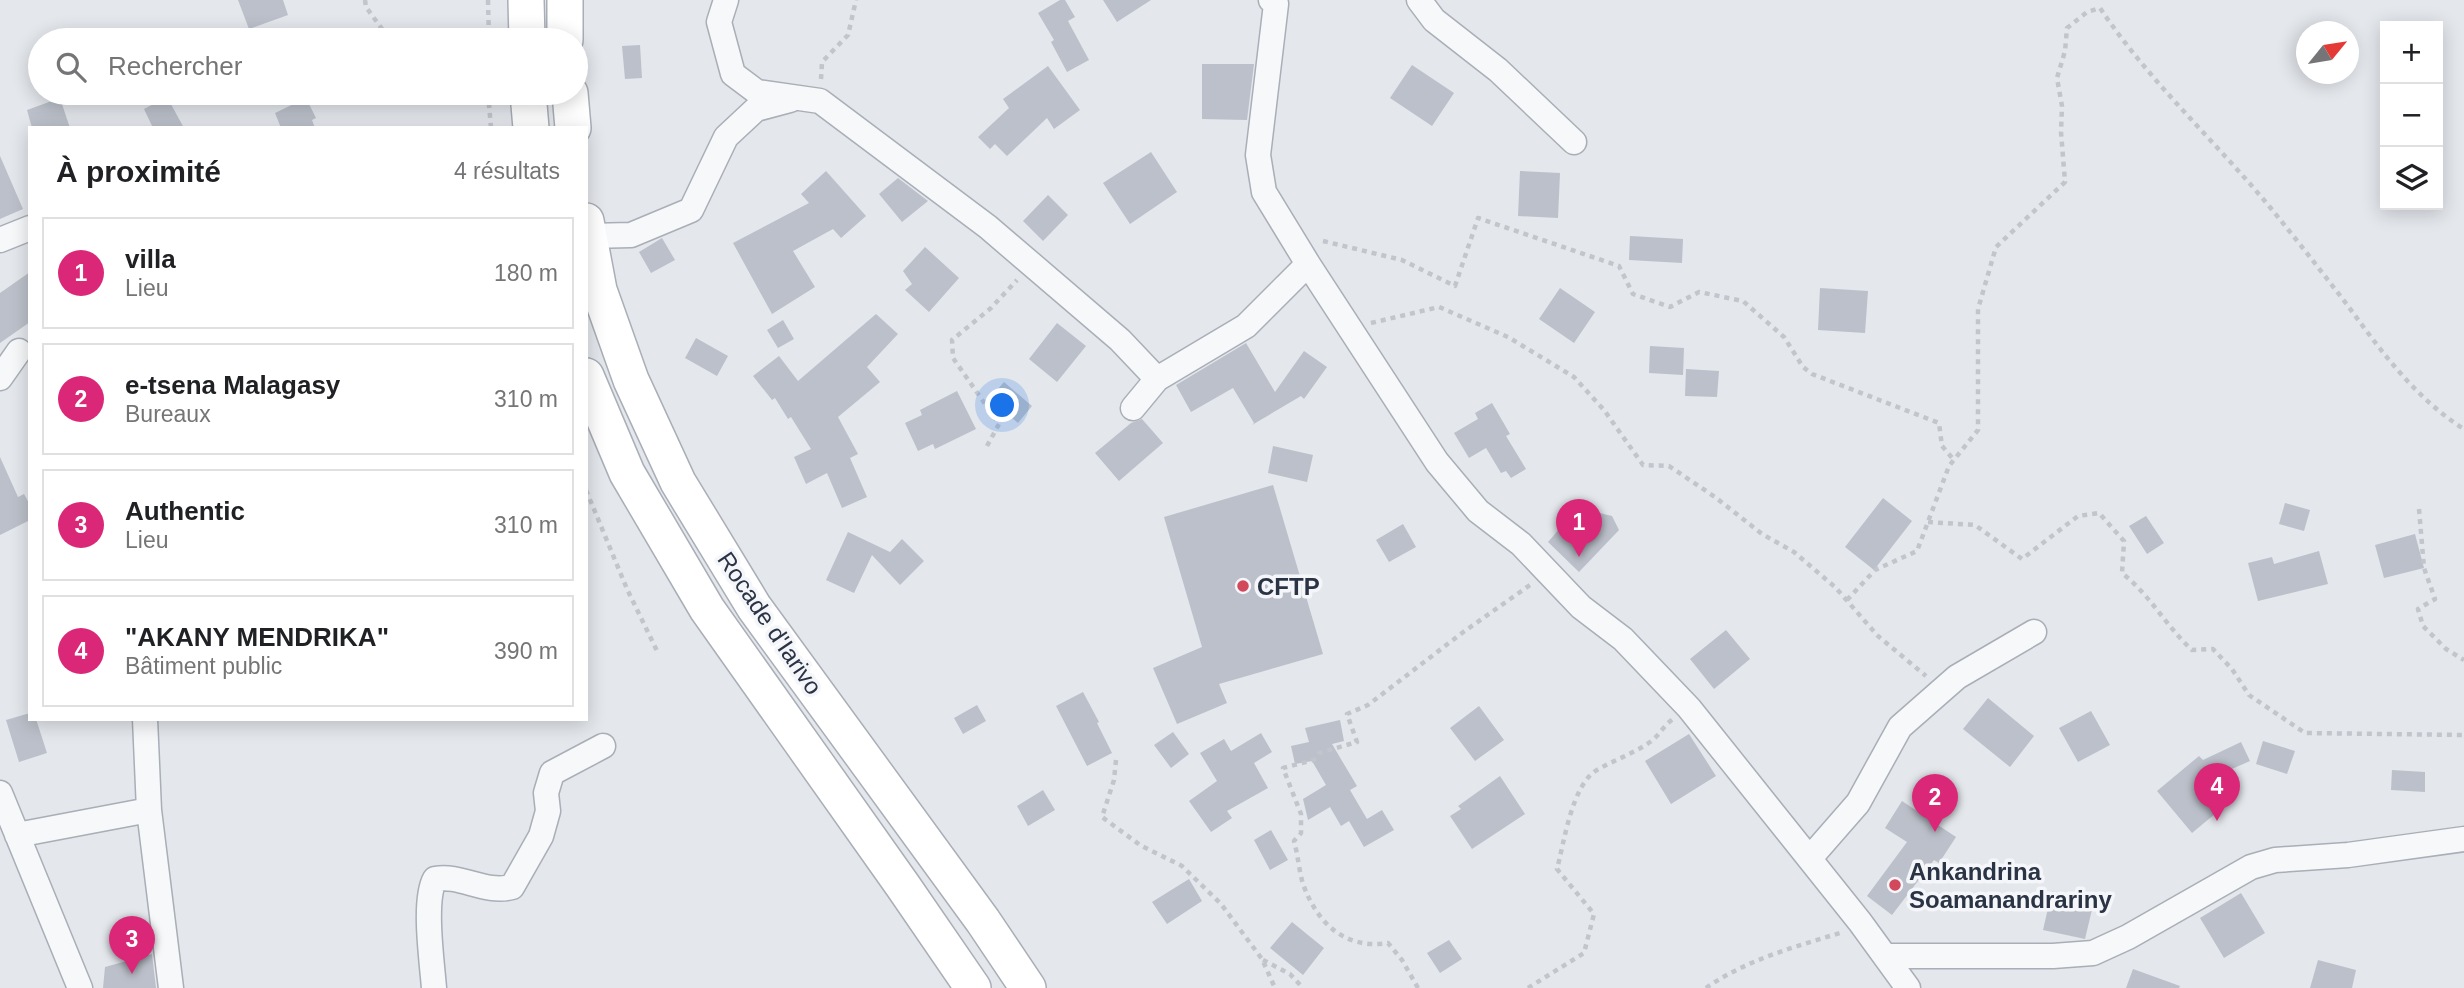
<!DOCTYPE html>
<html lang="fr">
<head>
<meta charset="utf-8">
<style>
  :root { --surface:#fff; --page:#f2f2f2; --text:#202124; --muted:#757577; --line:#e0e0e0; --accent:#db2777 }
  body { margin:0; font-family:Helvetica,sans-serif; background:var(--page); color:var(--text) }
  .controls { position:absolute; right:21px; top:21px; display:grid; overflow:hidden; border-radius:0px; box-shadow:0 4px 18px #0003 }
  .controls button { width:63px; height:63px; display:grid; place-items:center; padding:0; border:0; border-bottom:2px solid var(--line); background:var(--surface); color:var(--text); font:35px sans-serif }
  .compass { position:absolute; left:2296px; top:21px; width:63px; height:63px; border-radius:50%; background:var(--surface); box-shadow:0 4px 18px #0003; rotate:60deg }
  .you { position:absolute; left:1003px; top:406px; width:24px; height:24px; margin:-18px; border:5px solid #fff; border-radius:50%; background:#1a73e8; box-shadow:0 0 0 10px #1a73e833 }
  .badge { display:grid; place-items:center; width:46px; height:46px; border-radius:50%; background:var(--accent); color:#fff; font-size:23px; font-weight:700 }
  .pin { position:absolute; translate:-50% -58px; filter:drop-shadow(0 2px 4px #0008) }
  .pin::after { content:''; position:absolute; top:37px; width:24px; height:21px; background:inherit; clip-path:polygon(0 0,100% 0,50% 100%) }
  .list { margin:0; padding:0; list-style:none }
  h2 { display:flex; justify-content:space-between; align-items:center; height:91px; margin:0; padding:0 28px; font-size:30px }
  h2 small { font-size:23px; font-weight:400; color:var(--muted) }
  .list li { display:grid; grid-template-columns:46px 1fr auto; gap:21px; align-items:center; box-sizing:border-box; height:112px; margin:0 14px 14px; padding:0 14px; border:2px solid var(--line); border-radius:0px }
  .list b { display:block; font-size:26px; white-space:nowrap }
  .list p { margin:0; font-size:23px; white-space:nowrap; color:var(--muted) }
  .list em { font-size:23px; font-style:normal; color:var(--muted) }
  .icon { flex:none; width:38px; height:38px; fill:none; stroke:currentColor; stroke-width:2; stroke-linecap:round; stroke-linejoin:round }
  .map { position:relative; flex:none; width:2464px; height:988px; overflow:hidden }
  .search { position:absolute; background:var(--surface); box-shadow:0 4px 18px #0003; left:28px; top:28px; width:560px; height:77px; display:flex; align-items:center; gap:18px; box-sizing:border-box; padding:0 24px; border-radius:38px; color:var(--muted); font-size:26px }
  .panel { position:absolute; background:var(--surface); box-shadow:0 4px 18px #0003; left:28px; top:126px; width:560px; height:595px; border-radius:0px }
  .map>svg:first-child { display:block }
  .building { fill:#bbc0ca }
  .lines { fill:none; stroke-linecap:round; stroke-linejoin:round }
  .minor-casing { stroke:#a9aeb7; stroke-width:27 }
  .secondary-casing { stroke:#a9aeb7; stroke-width:38 }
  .path { stroke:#c2c5cb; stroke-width:4.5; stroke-dasharray:5 5; stroke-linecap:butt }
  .minor { stroke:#f7f8fa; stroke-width:24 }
  .secondary { stroke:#fff; stroke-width:35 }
  .poi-dot { fill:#d1495b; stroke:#f4f6f9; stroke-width:2.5 }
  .labels { text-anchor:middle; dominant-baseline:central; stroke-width:7; stroke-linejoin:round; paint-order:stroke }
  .poi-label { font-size:24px; font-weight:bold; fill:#2b3445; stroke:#f4f6f9; text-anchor:start }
  .street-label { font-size:24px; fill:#2b3445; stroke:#f4f6f9 }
</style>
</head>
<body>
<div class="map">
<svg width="2464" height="988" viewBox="0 0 2464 988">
  <rect width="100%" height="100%" fill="#e4e7ec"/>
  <path class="building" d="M238,0H283L288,15L249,29Z
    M1060,0H1065L1075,17L1068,21L1089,60L1067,72L1051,42L1054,40L1038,13Z
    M1103,0H1151L1117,22Z
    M640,45L642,78L625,79L622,46Z
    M1202,64H1254L1247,120L1202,119Z
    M1412,65L1454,93L1432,126L1390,98Z
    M1048,66L1080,110L1054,129L1047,118L1007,156L995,144L990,149L978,137L1009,108L1003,99Z
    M167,97L184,128H153L144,109Z
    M60,98L70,128H32L27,110Z
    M306,98L316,118L312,120L315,128H281L275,113Z
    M1151,152L1177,192L1130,224L1103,183Z
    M0,156L23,209L0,219Z
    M826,171L866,216L841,238L833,229L793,251L815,287L772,314L733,243L809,203L801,194Z
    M1520,171L1560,173L1558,218L1518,216Z
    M898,178L928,201L902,222L879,194Z
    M1048,195L1068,215L1043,241L1023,221Z
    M1630,236L1683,239L1682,263L1629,260Z
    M662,238L675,260L651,273L639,252Z
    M925,247L959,278L929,312L905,290L912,284L903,271Z
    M30,272V322L0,343V293Z
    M1560,288L1595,312L1574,343L1539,319Z
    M1820,288L1868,291L1865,333L1818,330Z
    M876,314L898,334L867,367L880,382L838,417L858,454L850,458L867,497L842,508L827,473L806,484L794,457L811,449L791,417L788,419L775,398L772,400L753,376L779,356L798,381Z
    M783,320L794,339L778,348L767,330Z
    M1057,323L1086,346L1057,382L1029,359Z
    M696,338L728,356L717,376L685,358Z
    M1246,343L1275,392L1304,351L1327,367L1304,399L1301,396L1252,425L1254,423L1233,388L1191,412L1176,385Z
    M1650,346L1684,348L1683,375L1649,373Z
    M1686,369L1719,371L1717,397L1685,396Z
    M1004,382L1032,406L1018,423L989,399Z
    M957,391L976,429L935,449L933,444L918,451L905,423L922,415L920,410Z
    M1492,403L1510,434L1506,436L1526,469L1511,478L1506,471L1501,473L1486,448L1469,458L1454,433L1478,419L1475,413Z
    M1142,419L1163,443L1119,481L1095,453L1131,423Z
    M1273,446L1313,455L1307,482L1268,473Z
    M0,457L18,497L24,494L30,505V520L0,535Z
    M1273,485L1323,654L1219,684L1227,703L1177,724L1153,668L1202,647L1164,517Z
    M1883,498L1912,521L1874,570L1845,547Z
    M2285,503L2310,510L2304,531L2279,524Z
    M1595,512L1612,516L1619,530L1579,572L1548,542L1567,520L1571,522Z
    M2146,516L2164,543L2147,554L2129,526Z
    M1403,524L1416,547L1389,562L1376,540Z
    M848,532L890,552L902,539L924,561L900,585L872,555L854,593L826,580Z
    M2415,534L2424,568L2384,578L2375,545Z
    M2319,551L2328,584L2258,601L2248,563L2272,557L2274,564Z
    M1726,630L1750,659L1714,689L1690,659Z
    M1083,692L1099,722L1097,723L1112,753L1087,766L1056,706Z
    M1988,698L2034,736L2010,767L1963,729Z
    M977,705L986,721L963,734L954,718Z
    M1479,706L1504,740L1475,761L1450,728Z
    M2091,711L2110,745L2078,762L2059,728Z
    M30,713V719H36L47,753L19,762L6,720Z
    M1340,720L1344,741L1332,744L1357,786L1350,790L1367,819L1382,810L1394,830L1364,847L1349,821L1341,826L1330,807L1308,820L1303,799L1326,785L1312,761L1295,764L1291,746L1309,742L1305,728Z
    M1173,732L1189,754L1171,768L1154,745Z
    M1261,733L1272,752L1254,763L1268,788L1227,811L1232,818L1211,832L1189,801L1217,781L1200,753L1224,739L1231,751Z
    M1689,734L1716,776L1671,804L1645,761Z
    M2263,741L2295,751L2287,774L2256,764Z
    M2241,742L2250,761L2216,776L2234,798L2192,833L2157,791L2199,756L2203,760Z
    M2392,770L2425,772V792L2391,790Z
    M1500,776L1525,814L1472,849L1450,816L1461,809L1458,806Z
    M1043,790L1055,810L1028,826L1017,806Z
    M1902,801L1956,837L1939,863L1934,860L1892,915L1867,896L1907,842L1885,828Z
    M1271,830L1288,860L1270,870L1254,840Z
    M1189,879L1202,901L1167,924L1152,902Z
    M2052,891L2094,901L2085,939L2043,930Z
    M2241,893L2265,933L2224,958L2200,918Z
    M1292,922L1324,948L1303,975L1270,948Z
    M1449,940L1462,959L1440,973L1427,953Z
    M152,954L156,988H103L105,967Z
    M2318,960L2356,970L2352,988H2310Z
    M2133,969L2180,986L2179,988H2126Z"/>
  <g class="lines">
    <defs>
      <path id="minor" d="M726,0L719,22L733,74L757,92L820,101L988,227L1120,340L1157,379
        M1271,0L1276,4L1258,155L1264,192L1308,264L1437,462L1478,511L1521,544L1581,607L1623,639L1689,708L1860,922L1908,988
        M1419,0L1434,20L1498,70L1574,142
        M589,236L631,235L691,210L726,137L756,109L790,100
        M0,240L30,228
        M0,378L19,351
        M1133,408L1157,379L1246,326L1308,264
        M145,719L149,810L171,988
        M0,793L80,988
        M17,835L149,810
        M1810,858L1858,803L1900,727L1957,677L2034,632
        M1885,956H2053L2093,953L2128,937L2251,867L2275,860L2348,855L2464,839
        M434,988C432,962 423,900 435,879C461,874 484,894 512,887L541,836L548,811L546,793L552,773L603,746"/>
      <path id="secondary" d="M526,0L527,40
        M565,40V0
        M528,93L531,128
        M570,93L573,128
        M586,221L599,290L631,380L678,482L754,607L983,921L1028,988
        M586,376L627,473L707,609L903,886L973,988"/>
    </defs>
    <use href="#minor" class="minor-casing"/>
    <use href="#secondary" class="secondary-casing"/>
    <path class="path" d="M365,0L366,7L390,40
      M488,0L489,40
      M821,79L822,62L848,35L856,0
      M488,93L491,128
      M1323,241L1402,260L1455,286L1478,218L1619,266L1633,294L1670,307L1699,292L1743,301L1784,337L1803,367L1812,374L1939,423L1942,446L1954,460
      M1371,323L1439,307L1508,337L1574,377L1604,410L1643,465L1669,466L1715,497L1762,534L1794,552L1835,587L1878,636L1926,676
      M987,446L999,424L953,358L952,340L991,308L1017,280
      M586,490L627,589L657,651
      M2419,509L2424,568L2435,599L2418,609L2423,626L2446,649L2464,660
      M1928,522L1975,525L2022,559L2078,516L2099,513L2124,541L2122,573C2150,595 2166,626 2192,650L2213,649L2232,669L2249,695L2305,733L2464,735
      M1847,600L1875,570L1917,551L1949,466L1978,430V309L1996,247L2065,182L2061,132L2062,106L2057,78L2065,51L2067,28L2087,12L2100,8C2149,81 2213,139 2269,206C2296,239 2322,272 2348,306C2381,351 2416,399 2464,429
      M1116,760L1114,780L1102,817L1140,845L1182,866L1221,904L1262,959L1275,988
      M1263,960L1290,974L1303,988
      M1418,988L1402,960L1388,943C1345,950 1317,923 1303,884C1299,871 1298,855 1294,841L1301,833V814L1283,768L1314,760L1319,753L1357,742L1347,714L1368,705L1462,633L1530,585
      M1528,988L1584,953L1594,914L1557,869C1564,843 1572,784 1597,770C1614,760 1633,754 1650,742C1659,736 1664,725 1673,719
      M1706,988C1746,960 1794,947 1840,933"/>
    <use href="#minor" class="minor"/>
    <use href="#secondary" class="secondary"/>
  </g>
  <g class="poi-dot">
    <circle cx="1243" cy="586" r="7"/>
    <circle cx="1895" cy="885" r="7"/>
  </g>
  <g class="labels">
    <g class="poi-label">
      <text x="1257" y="586">CFTP</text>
      <text x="1909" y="871">Ankandrina<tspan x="1909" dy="28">Soamanandrariny</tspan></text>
    </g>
    <g class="street-label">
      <text transform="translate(770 623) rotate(56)">Rocade d'Iarivo</text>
    </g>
  </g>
</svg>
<div class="controls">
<button>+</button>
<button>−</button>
<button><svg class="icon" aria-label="layers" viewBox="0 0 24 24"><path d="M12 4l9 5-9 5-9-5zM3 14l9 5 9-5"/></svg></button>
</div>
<svg class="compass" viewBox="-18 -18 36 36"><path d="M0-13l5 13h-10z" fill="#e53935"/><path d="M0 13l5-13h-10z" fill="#757577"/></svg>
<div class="you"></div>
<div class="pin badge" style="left:1579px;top:557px">1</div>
<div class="pin badge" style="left:1935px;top:832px">2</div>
<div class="pin badge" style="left:132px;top:974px">3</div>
<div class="pin badge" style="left:2217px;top:821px">4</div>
<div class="search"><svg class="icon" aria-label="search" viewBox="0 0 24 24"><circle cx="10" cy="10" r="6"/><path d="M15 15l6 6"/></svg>Rechercher</div>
<section class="panel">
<h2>À proximité<small>4 résultats</small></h2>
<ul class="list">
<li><span class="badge">1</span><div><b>villa</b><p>Lieu</p></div><em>180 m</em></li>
<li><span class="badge">2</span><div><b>e-tsena Malagasy</b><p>Bureaux</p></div><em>310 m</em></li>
<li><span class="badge">3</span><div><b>Authentic</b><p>Lieu</p></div><em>310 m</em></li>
<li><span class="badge">4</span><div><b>&quot;AKANY MENDRIKA&quot;</b><p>Bâtiment public</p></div><em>390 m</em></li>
</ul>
</section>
</div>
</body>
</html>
